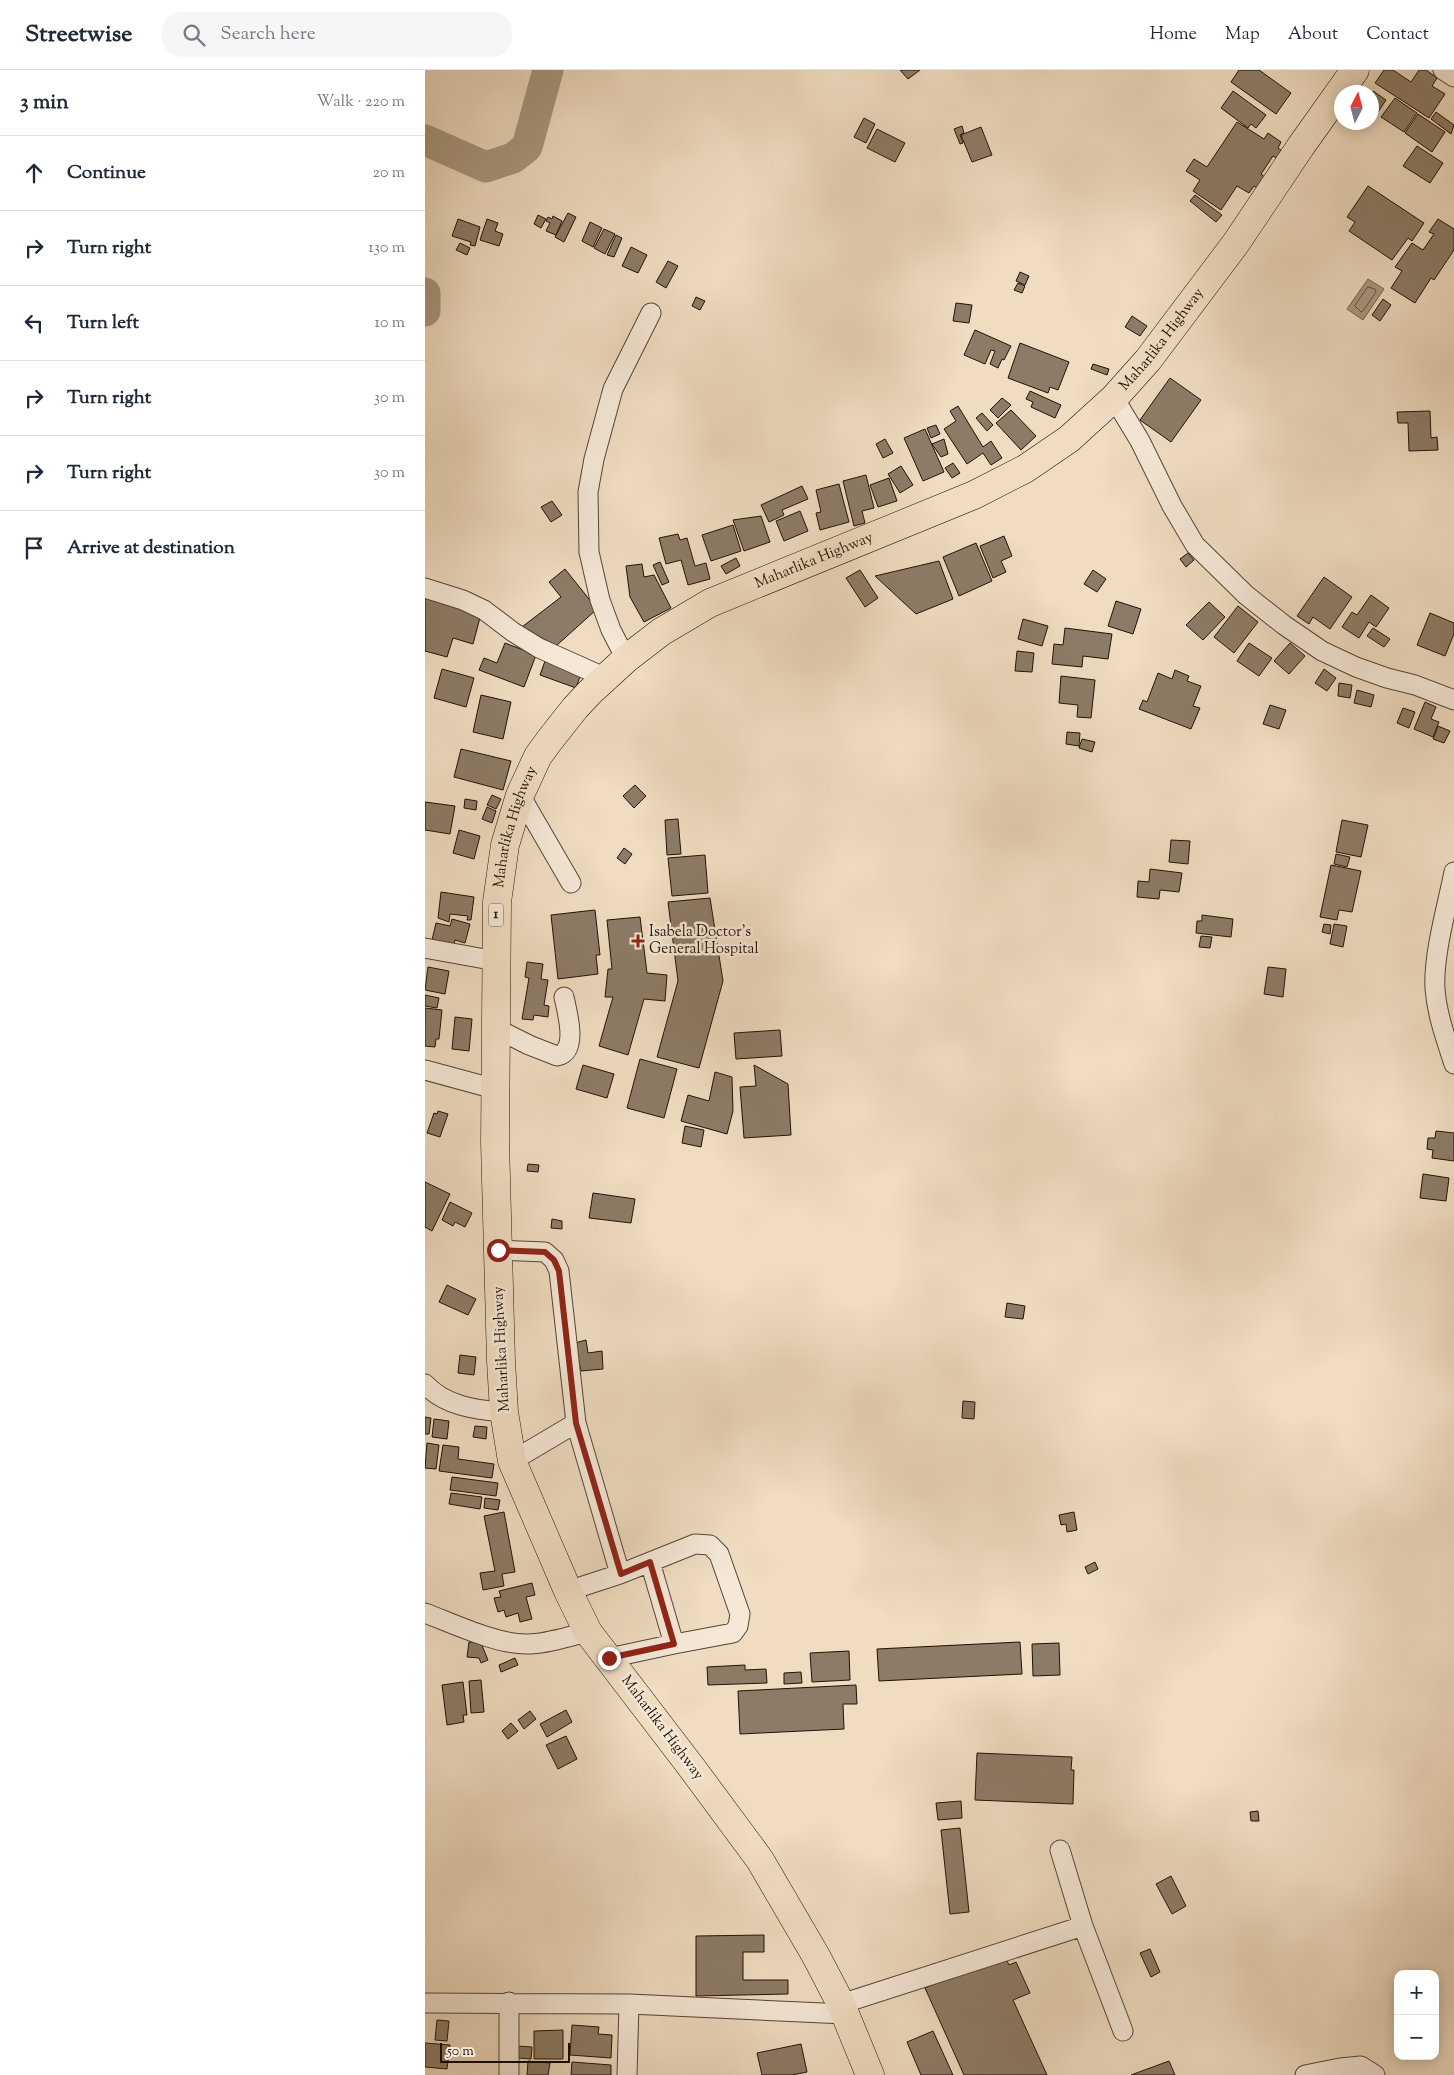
<!DOCTYPE html>
<html lang="en">
<head>
<meta charset="utf-8">
<style>
  :root { --surface:#fff; --page:#f6f6f7; --text:#1f2937; --muted:#747a83; --line:#e0e1e3 }
  body { margin:0; font-family:"Sorts Mill Goudy",serif; background:var(--page); color:var(--text) }
  .controls { position:absolute; right:15px; bottom:15px; display:grid; overflow:hidden; border-radius:10px; box-shadow:0 2px 12px #0003 }
  .controls button { width:45px; height:45px; display:grid; place-items:center; padding:0; border:0; border-bottom:1px solid var(--line); background:var(--surface); color:var(--text); font:25px sans-serif }
  .compass { position:absolute; left:909px; top:15px; width:45px; height:45px; border-radius:50%; background:var(--surface); box-shadow:0 2px 12px #0003; rotate:6deg }
  .scale { position:absolute; left:15px; bottom:12px; width:130px; box-sizing:border-box; padding-left:5px; border:2px solid #201305; border-top:0; font-size:14px; line-height:18px; white-space:nowrap; color:#201305; -webkit-text-stroke:4px #f5e8d7; paint-order:stroke }
  .stop { position:absolute; width:15px; height:15px; margin:-11px; border:4px solid #8f2418; border-radius:50%; background:#fff }
  .stop.end { background:#8f2418; border-color:#fff; box-shadow:0 1px 5px #0008 }
  .list { margin:0; padding:0; list-style:none }
  h2 { display:flex; justify-content:space-between; align-items:center; height:65px; margin:0; padding:0 20px; font-size:21px }
  h2 small { font-size:16px; font-weight:400; color:var(--muted) }
  .list li { display:grid; grid-template-columns:32px 1fr auto; gap:15px; align-items:center; box-sizing:border-box; height:75px; padding:0 20px; border-top:1px solid var(--line) }
  .list b { display:block; font-size:19px; white-space:nowrap }
  .list em { font-size:16px; font-style:normal; color:var(--muted) }
  .icon { flex:none; width:28px; height:28px; fill:none; stroke:currentColor; stroke-width:2; stroke-linecap:round; stroke-linejoin:round }
  .map { position:relative; flex:none; width:1029px; height:2005px; overflow:hidden }
  header { display:flex; align-items:center; gap:30px; box-sizing:border-box; height:70px; padding:0 25px; background:var(--surface); border-bottom:1px solid var(--line) }
  header strong { font-size:24px }
  nav { display:flex; gap:28px; margin-inline-start:auto; font-size:18px }
  .search { width:350px; height:45px; background:var(--page); display:flex; align-items:center; gap:12px; box-sizing:border-box; padding:0 18px; border-radius:20px; color:var(--muted); font-size:19px }
  main { display:flex }
  aside { flex:1; background:var(--surface) }
  .map>svg:first-child { display:block }
  .water { fill:#a99881; stroke:#72634f }
  .lines { fill:none; stroke-linecap:round; stroke-linejoin:round }
  .shore { stroke:#645643; stroke-width:1 }
  .river { stroke:#a99881; stroke-width:31 }
  .building { fill:#8c7c67; stroke:#201305 }
  .minor-casing { stroke:#544534; stroke-width:21 }
  .highway-casing { stroke:#201305; stroke-width:29 }
  .minor { stroke:#f5e8d7; stroke-width:19 }
  .highway { stroke:#efdcc1; stroke-width:28 }
  .route { stroke:#8f2418; stroke-width:6 }
  .poi-dot { fill:#8f2418; stroke:#f5e8d7; stroke-width:2 }
  .labels { text-anchor:middle; dominant-baseline:central; stroke-width:5; stroke-linejoin:round; paint-order:stroke }
  .shield { fill:#f5e8d7; stroke:#605344; stroke-width:1 }
  .shield-label { font-size:14px; font-weight:bold; fill:#201305 }
  .street-label { font-size:15px; fill:#201305; stroke:#f5e8d7 }
  .poi-label { font-size:15px; fill:#201305; stroke:#f5e8d7; text-anchor:start }
</style>
</head>
<body>
<header>
<strong>Streetwise</strong>
<div class="search"><svg class="icon" aria-label="search" viewBox="0 0 24 24"><circle cx="10" cy="10" r="6"/><path d="M15 15l6 6"/></svg>Search here</div>
<nav><a>Home</a><a>Map</a><a>About</a><a>Contact</a></nav>
</header>
<main>
<aside>
<h2>3 min<small>Walk · 220 m</small></h2>
<ul class="list">
<li><svg class="icon" aria-label="ahead" viewBox="0 0 24 24"><path d="M12 20V5M6 11l6-6 6 6"/></svg><div><b>Continue</b></div><em>20 m</em></li>
<li><svg class="icon" aria-label="right" viewBox="0 0 24 24"><path d="M7 20v-9h11M14 6l5 5-5 5"/></svg><div><b>Turn right</b></div><em>130 m</em></li>
<li><svg class="icon" aria-label="left" viewBox="0 0 24 24"><path d="M17 20v-9H6M10 6l-5 5 5 5"/></svg><div><b>Turn left</b></div><em>10 m</em></li>
<li><svg class="icon" aria-label="right" viewBox="0 0 24 24"><path d="M7 20v-9h11M14 6l5 5-5 5"/></svg><div><b>Turn right</b></div><em>30 m</em></li>
<li><svg class="icon" aria-label="right" viewBox="0 0 24 24"><path d="M7 20v-9h11M14 6l5 5-5 5"/></svg><div><b>Turn right</b></div><em>30 m</em></li>
<li><svg class="icon" aria-label="arrive" viewBox="0 0 24 24"><path d="M6 21V4h12l-3 4 3 4H6"/></svg><div><b>Arrive at destination</b></div></li>
</ul>
</aside>
<div class="map">
<svg width="1029" height="2005" viewBox="0 0 1029 2005">
  <rect width="100%" height="100%" fill="#efdcc1"/>
  <filter id="stains"><feTurbulence type="fractalNoise" baseFrequency=".004" numOctaves="4"/><feColorMatrix values="0 0 0 0 .2 0 0 0 0 .09 0 0 0 0 .02 0 0 0 .5 -.17"/></filter>
  <radialGradient id="worn" r=".72"><stop offset=".6" stop-color="#630" stop-opacity="0"/><stop offset="1" stop-color="#630" stop-opacity=".3"/></radialGradient>
  <path class="water" d="M943,209L959,219L938,250L922,239Z"/>
  <g class="lines">
    <path class="shore" d="M943,217L950,219L951,222L938,241L936,242L930,236Z"/>
    <path class="river" d="M0,70L61,97L88,88L102,77L123,0
      M0,223V241"/>
  </g>
  <path class="building" d="M475,0H495L483,9Z
    M814,0H834L866,23L851,44L806,12Z
    M959,0H968L986,12L994,0H1001L1012,8L1007,16L1020,24L1004,48L950,13Z
    M808,21L841,45L831,58L826,54L823,58L796,38Z
    M948,21L961,30L953,42L946,38Z
    M970,28L992,43L979,62L956,47Z
    M1011,42L1029,55L1026,64L1006,49Z
    M993,44L1020,62L1007,82L980,63Z
    M439,48L450,54L441,73L429,67Z
    M812,52L839,69L843,63L856,72L853,78L860,83L855,90L848,86L836,104L841,108L834,119L829,116L824,123L812,116L796,140L768,121L775,110L761,101L769,89L782,97Z
    M537,56L539,63L535,65L538,73L535,74L529,59Z
    M556,57L567,85L547,92L536,65Z
    M452,59L480,73L470,92L442,78Z
    M992,76L1018,93L1005,113L978,96Z
    M943,116L999,153L987,171L983,168L967,190L924,161L930,152L922,147Z
    M770,125L797,145L791,152L765,131Z
    M143,143L151,147L139,172L130,167Z
    M113,145L121,149L116,158L109,154Z
    M128,146L137,151L131,165L121,161L125,153L121,151L123,147L127,149Z
    M33,149L55,157L50,176L45,175L46,172L27,166Z
    M62,149L73,153L70,161L78,164L74,176L55,170Z
    M1013,149L1029,159V180L1009,210L1006,208L990,233L966,218L977,201L970,197L987,173L998,180L1009,164L1004,162Z
    M165,152L177,158L168,177L157,171Z
    M179,159L190,164L180,184L169,178Z
    M191,165L197,168L189,187L182,185Z
    M35,173L45,178L42,185L31,180Z
    M206,177L222,185L213,203L197,196Z
    M243,191L253,196L241,218L231,212Z
    M595,202L604,206L600,215L591,211Z
    M593,213L600,216L597,223L589,220Z
    M271,227L280,231L275,240L267,236Z
    M958,229L966,235L955,251L947,245Z
    M531,233L547,235L544,253L528,251Z
    M707,246L722,256L715,266L700,257Z
    M550,260L586,276L579,290L577,289L573,298L565,294L570,281L566,280L560,294L539,285Z
    M595,273L644,292L633,320L625,317L623,323L583,308Z
    M668,294L684,299L682,305L666,299Z
    M745,308L776,330L746,372L715,350Z
    M605,321L636,335L630,348L606,337L608,332L601,329Z
    M577,328L586,335L573,348L565,340Z
    M533,336L558,377L566,371L577,388L566,395L558,383L542,394L519,359L531,351L525,341Z
    M586,340L611,366L596,380L571,353Z
    M1005,341L1006,368L1012,367L1013,380L984,381L983,353H973L972,342Z
    M557,343L568,355L562,361L551,348Z
    M511,355L515,364L506,368L502,358Z
    M500,359L519,402L498,411L479,368Z
    M460,369L468,383L458,388L451,374Z
    M519,369L523,384L516,387L507,374Z
    M528,393L535,403L527,408L520,398Z
    M476,396L488,415L475,423L463,404Z
    M441,405L449,438L437,441L440,453L429,456L418,411Z
    M464,408L472,431L453,437L445,415Z
    M414,414L424,452L395,460L391,443L396,442L391,420Z
    M377,416L383,429L357,440L359,445L344,452L336,435Z
    M127,431L137,445L126,452L116,437Z
    M375,441L383,461L359,471L351,451Z
    M336,446L345,472L319,481L308,450Z
    M308,455L316,481L286,491L277,465Z
    M253,464L255,470L262,468L270,496L281,493L285,509L263,515L256,490L241,494L234,468Z
    M579,466L587,486L576,491L581,502L568,508L555,476Z
    M551,473L567,511L534,526L518,487Z
    M763,483L769,490L761,497L755,489Z
    M311,488L315,496L301,504L296,496Z
    M514,491L528,529L491,544L450,506Z
    M235,492L244,512L237,515L228,495Z
    M217,494L219,507L229,505L246,538L219,552L205,527L201,496Z
    M140,499L172,539L131,576L97,557L136,527L124,512Z
    M435,500L453,528L440,537L421,508Z
    M668,500L681,509L672,522L659,514Z
    M899,507L927,527L905,559L888,547L884,554L872,546Z
    M946,525L964,538L951,557L944,552L934,568L917,557L927,542L932,545Z
    M0,528L56,544L48,574L28,568L22,587L0,581Z
    M691,531L716,539L708,564L683,556Z
    M784,532L800,547L778,570L761,555Z
    M813,536L833,552L809,583L789,567Z
    M1005,543L1029,553V564L1020,586L992,575Z
    M598,549L623,556L617,576L593,569Z
    M640,558L687,564L683,589L658,586L657,597L627,594L629,574L638,575Z
    M948,558L965,569L959,577L942,566Z
    M80,573L111,585L99,617L54,600L59,588L72,593Z
    M824,573L847,588L834,606L812,591Z
    M865,573L880,586L864,604L849,591Z
    M592,581L609,583L607,602L590,601Z
    M120,591L156,604L151,618L115,605Z
    M17,599L49,608L41,637L9,628Z
    M899,599L911,608L902,621L890,613Z
    M750,600L764,606L762,611L776,616L768,636L775,638L766,659L714,639L718,630L722,632L733,603L747,609Z
    M636,606L670,610L666,648L652,647L653,635L634,633Z
    M914,613L927,615L925,628L913,626Z
    M932,620L949,625L946,637L929,633Z
    M56,625L86,632L78,669L48,662Z
    M1000,632L1011,637L1006,649L1014,652L1008,667L989,659Z
    M845,635L861,640L854,659L838,654Z
    M978,638L990,642L984,658L972,653Z
    M1013,656L1025,661L1019,673L1008,669Z
    M642,662L655,663L654,676L641,674Z
    M657,669L670,672L667,682L654,678Z
    M36,679L86,691L78,720L29,707Z
    M210,715L221,726L209,738L198,726Z
    M67,725L76,729L71,739L62,735Z
    M40,729L52,731L51,740L39,738Z
    M0,732L30,736L25,764L0,760Z
    M62,737L71,741L67,753L57,749Z
    M253,749L256,784L242,785L240,750Z
    M917,750L943,755L936,787L911,782Z
    M34,760L55,766L49,789L28,783Z
    M746,770L765,771L763,794L744,792Z
    M199,778L207,784L200,794L192,788Z
    M911,784L925,787L922,797L909,794Z
    M280,785L283,823L247,826L243,788Z
    M906,795L936,801L927,842L914,840L912,850L895,847Z
    M725,799L757,803L754,822L735,820L734,829L712,827L713,811L724,812Z
    M16,822L49,827L46,850H42L43,846L25,844L24,852L13,848Z
    M285,828L298,911L274,998L232,987L253,911L243,832Z
    M170,840L175,885H171L173,904L133,909L126,845Z
    M777,845L808,849L806,867L771,863L772,851H777Z
    M215,847L222,903L242,905L240,931L219,929L203,985L174,976L188,927H180L183,899H187L182,850Z
    M27,849L45,854L40,873L30,870L29,875L7,870L11,853L25,856Z
    M899,854L906,855L905,864L897,862Z
    M909,854L922,856L918,877L905,874Z
    M776,866L787,867L785,878L774,877Z
    M102,892L118,894L116,909L123,910L119,935L124,936L123,947L109,945L108,950L97,949L104,908L100,907Z
    M3,897L24,901L20,924L0,920Z
    M843,897L861,899L858,927L839,924Z
    M0,925L14,928L12,938L0,936Z
    M0,938L17,940L14,969H11L10,977L0,976Z
    M30,947L47,949L44,981L27,979Z
    M355,960L357,986L311,989L309,963Z
    M215,989L252,999L239,1048L202,1038Z
    M158,995L189,1004L182,1028L151,1019Z
    M329,995L363,1014L366,1065L319,1068L315,1017L331,1016Z
    M290,1002L307,1007L308,1041L302,1064L256,1051L263,1025L284,1031Z
    M13,1041L23,1044L15,1067L2,1063L9,1043L12,1044Z
    M260,1056L279,1060L276,1077L257,1073Z
    M1011,1061L1029,1063V1091L1007,1088L1008,1080L1002,1079L1003,1068H1010Z
    M103,1094L114,1095L113,1102L102,1101Z
    M998,1104L1024,1108L1021,1131L995,1128Z
    M0,1112L25,1124L7,1161L0,1157Z
    M168,1123L210,1129L206,1153L164,1148Z
    M25,1132L47,1143L40,1157L30,1152L28,1156L17,1150Z
    M127,1149L137,1151V1159L126,1158Z
    M22,1215L51,1229L43,1245L14,1232Z
    M582,1233L600,1236L598,1249L580,1247Z
    M161,1270L163,1283L177,1281L178,1299L156,1301L150,1273Z
    M35,1285L51,1287L49,1305L33,1303Z
    M538,1331L550,1332L549,1349L537,1348Z
    M0,1347L6,1348L4,1364H0Z
    M9,1349L24,1351L22,1369L7,1367Z
    M50,1356L62,1357L61,1369L48,1367Z
    M2,1373L14,1375L11,1399L0,1398Z
    M18,1375L34,1377L33,1389L69,1394L67,1408L14,1401Z
    M27,1407L73,1413L71,1426L25,1420Z
    M26,1423L57,1427L55,1439L24,1434Z
    M60,1428L75,1430L73,1440L59,1438Z
    M79,1442L90,1502L77,1504L79,1516L58,1520L55,1503L70,1501L59,1446Z
    M649,1442L652,1460L642,1462L641,1454L636,1455L634,1445Z
    M670,1492L673,1499L663,1504L660,1497Z
    M107,1513L110,1525L101,1527L107,1549L95,1552L93,1543L81,1547L79,1540L73,1542L69,1528L76,1527L74,1521Z
    M44,1572L56,1573L63,1590L56,1593L54,1588L42,1587Z
    M595,1572L597,1604L454,1611L452,1579Z
    M634,1573L635,1605L608,1606L607,1574Z
    M424,1581L425,1610L387,1612L385,1583Z
    M90,1588L93,1595L76,1602L74,1595Z
    M320,1595V1600L341,1599L342,1613L283,1615L282,1597Z
    M376,1602L377,1613L359,1614V1603Z
    M56,1610L59,1642L46,1643L44,1611Z
    M38,1612L42,1645H38L39,1652L22,1655L17,1615Z
    M431,1615L432,1634H418L419,1659L315,1664L313,1621Z
    M141,1640L147,1652L122,1667L115,1654Z
    M105,1641L111,1649L99,1659L93,1650Z
    M86,1653L93,1661L83,1669L77,1661Z
    M141,1666L152,1689L133,1699L121,1675Z
    M552,1683L647,1687L646,1700H649L648,1734L550,1730Z
    M536,1731L537,1748L513,1750L511,1733Z
    M833,1741L834,1751H826L825,1742Z
    M535,1758L544,1842L525,1844L516,1760Z
    M746,1806L761,1836L747,1844L731,1814Z
    M339,1865V1882H318V1910H363V1924L271,1926V1866Z
    M725,1879L735,1902L726,1907L715,1883Z
    M580,1887L584,1895L591,1892L605,1923L588,1930L622,2005H539L500,1918L561,1891Z
    M12,1950L24,1951L22,1971L10,1970Z
    M147,1955L174,1957L173,1964L187,1965L186,1988L145,1985Z
    M138,1960V1989H109V1961Z
    M508,1961L528,2005H496L482,1972Z
    M0,1973L25,1975L22,1999L0,1997Z
    M376,1974L382,2002L367,2005H337L332,1983Z
    M93,1976L107,1977L106,1989L93,1988Z
    M103,1991L125,1993L123,2005H102Z
    M744,1991L750,2005H706Z
    M147,1992L186,1995V2005H146Z"/>
  <g class="lines">
    <defs>
      <path id="minor" d="M1018,0L1029,7
        M689,328L715,371L747,436L770,475L821,525L859,555L897,581L931,597L962,608L990,615L1029,630
        M0,518L38,530L59,540L88,562L114,578L181,608
        M201,589L186,560L175,530L164,482L163,422L169,389L188,319L226,243
        M95,725L146,813
        M1029,802C1022,837 1008,885 1010,919C1012,945 1021,969 1029,994
        M0,878L71,891
        M70,958L104,975L132,986C154,982 142,942 139,927
        M0,1000L70,1019
        M73,1180L120,1182L129,1190L134,1201L151,1353L195,1504
        M0,1314C20,1336 51,1340 79,1342
        M87,1391L151,1353
        M143,1521L195,1504L270,1474L285,1475L294,1484L315,1544L313,1556L308,1563L249,1574L225,1492
        M0,1543C29,1554 73,1575 103,1574C123,1574 144,1566 163,1562
        M184,1588L249,1574
        M635,1780L658,1856L698,1961
        M0,1933L204,1934L420,1944
        M416,1934L658,1856
        M84,2005V1932
        M202,2005L204,1934
        M880,2005L915,1998L936,1996L950,2005"/>
      <g id="highway">
        <path id="s1" d="M445,2005L416,1934L391,1886L335,1790L267,1698L163,1562L143,1521L87,1391L79,1342L76,1291L70,1072L72,832L80,775L95,725L113,686L124,671L150,638L165,622L201,589L236,562L285,533L549,425L600,399L644,369L689,328L723,290L811,173L876,76L930,0"/>
      </g>
    </defs>
    <use href="#minor" class="minor-casing"/>
    <use href="#highway" class="highway-casing"/>
    <use href="#minor" class="minor"/>
    <use href="#highway" class="highway"/>
  </g>
  <g class="lines">
    <path class="route" d="M73,1180L120,1182L129,1190L134,1201L151,1353L196,1504L225,1492L249,1574L184,1588"/>
  </g>
  <path class="poi-dot" d="M210.5 863.5h5v5h5v5h-5v5h-5v-5h-5v-5h5z"/>
  <g class="labels">
    <rect class="shield" x="63.5" y="833.5" width="15" height="23" rx="4"/>
    <g class="shield-label">
      <text x="71" y="845">1</text>
    </g>
    <g class="street-label">
      <text stroke="none"><textPath href="#s1" startOffset="2192">Maharlika Highway</textPath></text>
      <text stroke="none"><textPath href="#s1" startOffset="1772">Maharlika Highway</textPath></text>
      <text stroke="none"><textPath href="#s1" startOffset="1352">Maharlika Highway</textPath></text>
      <text transform="translate(77 1279) rotate(-93)">Maharlika Highway</text>
      <text transform="translate(237 1658) rotate(53)">Maharlika Highway</text>
    </g>
    <g class="poi-label">
      <text x="224" y="862">Isabela Doctor's<tspan x="224" dy="17">General Hospital</tspan></text>
    </g>
  </g>
  <rect width="100%" height="100%" filter="url(#stains)"/>
  <rect width="100%" height="100%" fill="url(#worn)"/>
</svg>
<div class="controls">
<button>+</button>
<button>−</button>
</div>
<svg class="compass" viewBox="-18 -18 36 36"><path d="M0-13l5 13h-10z" fill="#e53935"/><path d="M0 13l5-13h-10z" fill="#747a83"/></svg>
<div class="scale">50 m</div>
<div class="stop" style="left:73px;top:1180px"></div>
<div class="stop end" style="left:184px;top:1588px"></div>
</div>
</main>
</body>
</html>
